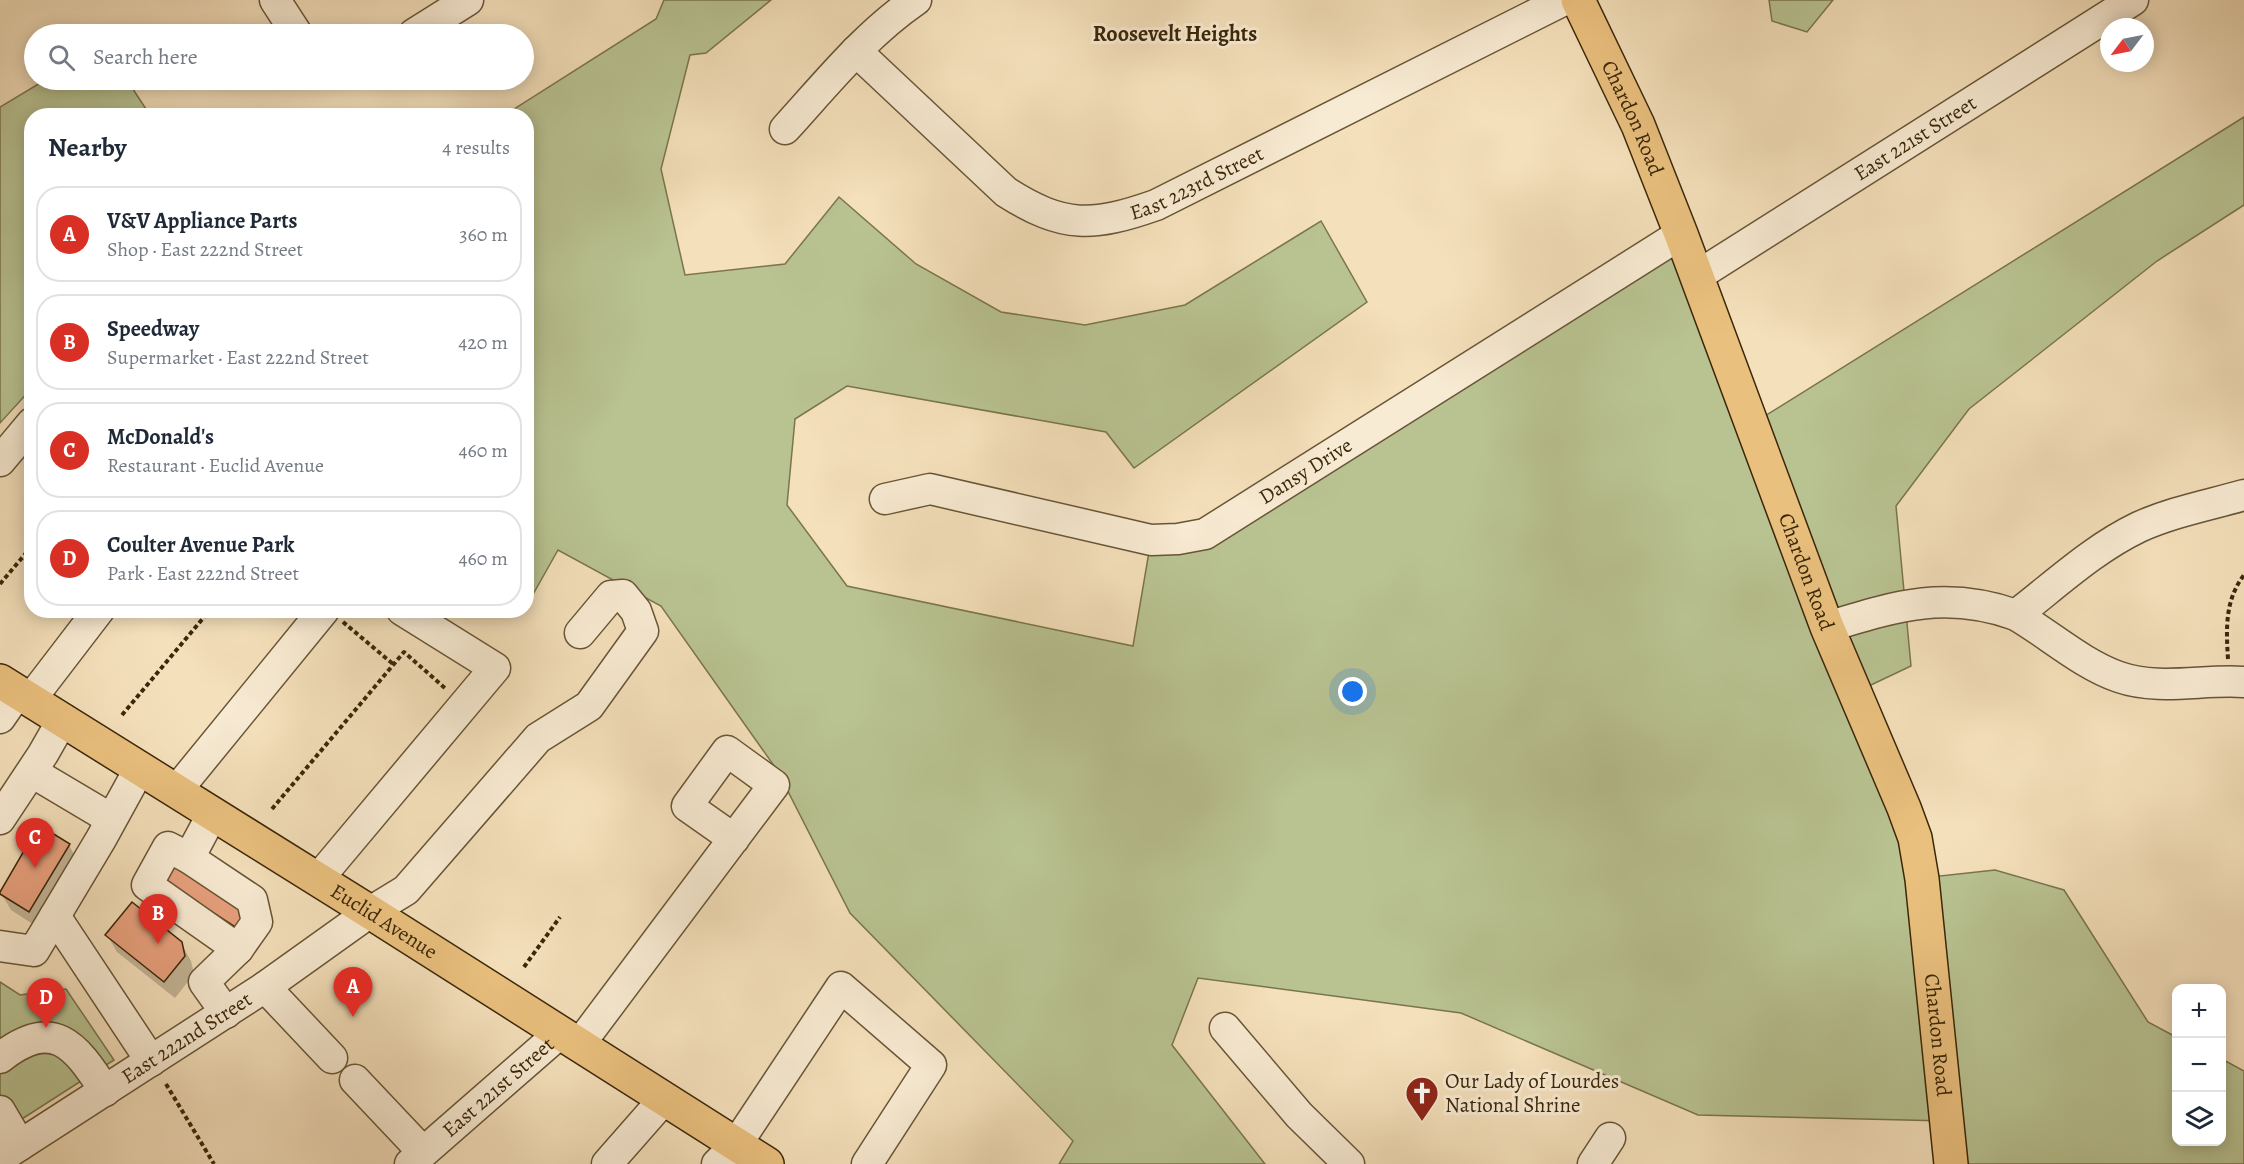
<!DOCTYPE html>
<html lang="en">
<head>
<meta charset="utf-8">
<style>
  :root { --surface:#fff; --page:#f2f2f3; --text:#1f2937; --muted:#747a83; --line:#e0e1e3; --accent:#d93025 }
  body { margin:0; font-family:Alegreya,serif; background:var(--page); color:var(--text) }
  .controls { position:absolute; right:18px; bottom:18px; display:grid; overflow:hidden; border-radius:12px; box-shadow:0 3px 15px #0003 }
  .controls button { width:54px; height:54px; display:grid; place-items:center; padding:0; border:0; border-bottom:2px solid var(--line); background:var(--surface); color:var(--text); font:30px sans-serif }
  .compass { position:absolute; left:2100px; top:18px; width:54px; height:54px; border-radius:50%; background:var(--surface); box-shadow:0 3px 15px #0003; rotate:238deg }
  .you { position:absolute; left:1353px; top:692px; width:21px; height:21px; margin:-15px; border:4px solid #fff; border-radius:50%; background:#1a73e8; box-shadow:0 0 0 9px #1a73e833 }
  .badge { display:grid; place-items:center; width:39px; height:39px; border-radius:50%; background:var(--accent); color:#fff; font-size:20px; font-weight:700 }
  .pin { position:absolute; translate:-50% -50px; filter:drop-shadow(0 2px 3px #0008) }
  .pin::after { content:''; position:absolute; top:32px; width:21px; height:18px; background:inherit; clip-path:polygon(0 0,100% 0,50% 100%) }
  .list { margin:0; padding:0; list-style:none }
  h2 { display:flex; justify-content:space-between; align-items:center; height:78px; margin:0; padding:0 24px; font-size:26px }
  h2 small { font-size:20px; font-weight:400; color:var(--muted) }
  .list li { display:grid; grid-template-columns:39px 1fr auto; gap:18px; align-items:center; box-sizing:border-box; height:96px; margin:0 12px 12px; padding:0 12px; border:2px solid var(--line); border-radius:24px }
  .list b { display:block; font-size:22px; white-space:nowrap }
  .list p { margin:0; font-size:20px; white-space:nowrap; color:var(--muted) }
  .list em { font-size:20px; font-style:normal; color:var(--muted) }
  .icon { flex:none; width:33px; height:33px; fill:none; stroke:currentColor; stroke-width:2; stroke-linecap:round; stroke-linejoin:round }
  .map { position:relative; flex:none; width:2244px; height:1164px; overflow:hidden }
  .search { position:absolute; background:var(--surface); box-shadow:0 3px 15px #0003; left:24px; top:24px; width:510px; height:66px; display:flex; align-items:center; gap:15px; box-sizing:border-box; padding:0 21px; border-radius:33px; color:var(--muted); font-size:22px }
  .panel { position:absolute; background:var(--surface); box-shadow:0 3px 15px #0003; left:24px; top:108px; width:510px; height:510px; border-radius:24px }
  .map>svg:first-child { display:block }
  .green { fill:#b9c392; stroke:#7a754e; stroke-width:1.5 }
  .shadow { fill:#0003 }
  .building { fill:#e8a17e; stroke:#3a2709; stroke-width:1.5 }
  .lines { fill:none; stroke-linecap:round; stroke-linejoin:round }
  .minor-casing { stroke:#685536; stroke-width:33 }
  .major-casing { stroke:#3a2709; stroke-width:36 }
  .path { stroke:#3a2709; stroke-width:4; stroke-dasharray:4.5 3; stroke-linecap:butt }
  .minor { stroke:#f8ebd3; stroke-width:30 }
  .major { stroke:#eac07e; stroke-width:33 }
  .labels { text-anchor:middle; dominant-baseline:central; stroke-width:6; stroke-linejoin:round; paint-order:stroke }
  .street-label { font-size:21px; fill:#3a2709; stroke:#f8ebd3 }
  .poi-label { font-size:21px; fill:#3a2709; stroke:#f8ebd3; text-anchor:start }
  .neighbourhood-label { font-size:22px; font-weight:bold; fill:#3a2709; stroke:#f8ebd3 }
</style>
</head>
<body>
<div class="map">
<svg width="2244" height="1164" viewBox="0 0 2244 1164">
  <rect width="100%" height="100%" fill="#f4e0bb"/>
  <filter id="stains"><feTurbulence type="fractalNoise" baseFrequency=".00333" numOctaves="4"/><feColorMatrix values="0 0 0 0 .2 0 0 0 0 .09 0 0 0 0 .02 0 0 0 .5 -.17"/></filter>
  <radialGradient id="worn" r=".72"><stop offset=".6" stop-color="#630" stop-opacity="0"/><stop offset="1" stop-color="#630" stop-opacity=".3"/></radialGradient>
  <path class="green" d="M664,0H771L706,53L690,55L661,169L685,275L785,264L839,197L916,264L1001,312L1085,325L1185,305L1321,221L1367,302L1134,468L1106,432L847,386L795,419L787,505L847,586L1133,646L1151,540L1178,539L1681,234L1752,424L2244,117V205L2157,261L1969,409L1896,506L1911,666L1854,693L1922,878L1995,870L2064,890L2148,1022L2176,1037V1142H2222V1059L2244,1071V1164H1951L1947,1121L1698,1115L1461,1013L1198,978L1172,1045L1265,1164H1059L1073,1141L850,913L777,770L661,606L558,550L527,605L526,116H503L656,19Z
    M1769,0H1833L1807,32L1772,21Z
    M45,80H127L150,115L32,116L31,389L0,423V107Z
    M0,982L20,995L66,989L114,1060L0,1133Z"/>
  <path class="shadow" d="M69,845L78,862L39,928L11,910L1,893Z
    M175,863L243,934L167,885Z
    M107,935L181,943L191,961L194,974L175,998L117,952Z"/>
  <path class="building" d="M39,825L70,844L29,912L0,894V892Z
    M175,861L253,911L240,930L162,880Z
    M132,902L182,942L185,956L164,982L105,935Z"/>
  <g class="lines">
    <defs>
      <g id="minor">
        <path d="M275,0L297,34"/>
        <path d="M414,34L468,0"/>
        <path id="s1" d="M856,51L1006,192C1064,229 1093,227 1156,205L1564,0"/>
        <path d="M785,129C826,84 865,35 916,0"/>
        <path id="s2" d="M1697,276L2133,0"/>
        <path d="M0,461L32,423"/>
        <path id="s3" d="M885,499L930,489L1151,540L1178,539L1205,534L1681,234"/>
        <path d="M2016,615C2050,635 2082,664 2119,677C2159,691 2203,679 2244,682"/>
        <path d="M1827,627C1896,606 1945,590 2016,615C2055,585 2093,549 2139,527C2172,512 2209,505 2244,495"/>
        <path d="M30,700L99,610"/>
        <path d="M0,718L18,692"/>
        <path d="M32,772L111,819"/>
        <path d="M177,790L324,610"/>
        <path d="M213,813L189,858L168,847L147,885L238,949L204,982L226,1013"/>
        <path d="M0,819L43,754L63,719"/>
        <path d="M189,858L252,900L257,922L238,949"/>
        <path d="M318,879L495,668L402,610"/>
        <path d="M55,916L151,1061"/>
        <path d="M0,946L34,951L101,839L140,768"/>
        <path d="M265,987L332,1058"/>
        <path d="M1225,1028L1299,1115L1349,1164"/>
        <path d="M579,1045L774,785L727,751L687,806L734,839"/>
        <path d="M0,1058C53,1016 75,1044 105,1091"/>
        <path d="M355,1080L423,1152"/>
        <path d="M0,1111L20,1145"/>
        <path id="s4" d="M0,1158L265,987L370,912L406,890L538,738L589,706L643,631L636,611L623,595L611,596L580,633"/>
        <path id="s5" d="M410,1164L560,1033"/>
        <path d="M607,1164L664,1099"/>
        <path d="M717,1164L736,1145L841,987L931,1065L867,1164"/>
        <path d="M1593,1164L1610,1138"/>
      </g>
      <g id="major">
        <path id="s6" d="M1578,0L1638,125L1681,234L1827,627L1904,808L1915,838L1922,879L1951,1164"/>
        <path id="s7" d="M0,681L370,912L767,1164"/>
      </g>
    </defs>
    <use href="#minor" class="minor-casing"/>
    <use href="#major" class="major-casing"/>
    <path class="path" d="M0,584L32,546
      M343,622L393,664
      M2228,659C2226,628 2225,600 2244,575
      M122,715L210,610
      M272,809L404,652L446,689
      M524,967L560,917
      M166,1084L214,1164"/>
    <use href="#minor" class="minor"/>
    <use href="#major" class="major"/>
  </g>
  <defs>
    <symbol id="church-pin" viewBox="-11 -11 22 30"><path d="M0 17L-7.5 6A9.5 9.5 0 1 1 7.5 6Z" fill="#8f2418" stroke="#f8ebd3"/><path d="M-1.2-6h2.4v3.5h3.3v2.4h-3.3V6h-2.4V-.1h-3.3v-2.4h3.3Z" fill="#fff"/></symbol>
  </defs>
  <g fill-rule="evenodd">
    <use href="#church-pin" x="1403" y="1074" width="38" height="52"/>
  </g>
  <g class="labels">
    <g class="street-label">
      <text stroke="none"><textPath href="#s6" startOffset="130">Chardon Road</textPath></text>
      <text stroke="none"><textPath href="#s2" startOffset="258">East 221st Street</textPath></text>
      <text stroke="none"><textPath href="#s1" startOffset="410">East 223rd Street</textPath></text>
      <text stroke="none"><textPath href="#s3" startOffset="446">Dansy Drive</textPath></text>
      <text stroke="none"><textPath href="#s6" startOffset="616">Chardon Road</textPath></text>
      <text stroke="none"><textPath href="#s7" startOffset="453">Euclid Avenue</textPath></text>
      <text stroke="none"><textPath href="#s6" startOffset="1102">Chardon Road</textPath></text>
      <text stroke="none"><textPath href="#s4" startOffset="222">East 222nd Street</textPath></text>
      <text stroke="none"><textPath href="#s5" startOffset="117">East 221st Street</textPath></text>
    </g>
    <g class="poi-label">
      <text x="1445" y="1081">Our Lady of Lourdes<tspan x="1445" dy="24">National Shrine</tspan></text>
    </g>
    <g class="neighbourhood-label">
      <text x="1175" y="34">Roosevelt Heights</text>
    </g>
  </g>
  <rect width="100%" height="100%" filter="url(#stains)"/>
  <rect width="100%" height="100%" fill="url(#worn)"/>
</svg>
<div class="controls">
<button>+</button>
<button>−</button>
<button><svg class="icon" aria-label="layers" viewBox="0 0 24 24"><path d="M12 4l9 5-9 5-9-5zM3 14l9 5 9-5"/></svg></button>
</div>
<svg class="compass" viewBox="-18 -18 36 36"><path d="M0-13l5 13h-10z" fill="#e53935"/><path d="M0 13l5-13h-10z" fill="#747a83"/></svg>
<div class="you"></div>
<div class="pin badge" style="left:353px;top:1017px">A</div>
<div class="pin badge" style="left:158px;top:944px">B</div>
<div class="pin badge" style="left:35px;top:868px">C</div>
<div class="pin badge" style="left:46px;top:1028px">D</div>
<div class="search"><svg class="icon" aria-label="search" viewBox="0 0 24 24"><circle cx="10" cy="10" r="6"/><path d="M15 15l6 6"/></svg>Search here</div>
<section class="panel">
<h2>Nearby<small>4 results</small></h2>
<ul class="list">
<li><span class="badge">A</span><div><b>V&amp;V Appliance Parts</b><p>Shop · East 222nd Street</p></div><em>360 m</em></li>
<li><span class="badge">B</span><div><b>Speedway</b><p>Supermarket · East 222nd Street</p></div><em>420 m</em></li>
<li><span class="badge">C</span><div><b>McDonald's</b><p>Restaurant · Euclid Avenue</p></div><em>460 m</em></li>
<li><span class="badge">D</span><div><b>Coulter Avenue Park</b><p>Park · East 222nd Street</p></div><em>460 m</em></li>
</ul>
</section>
</div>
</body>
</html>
